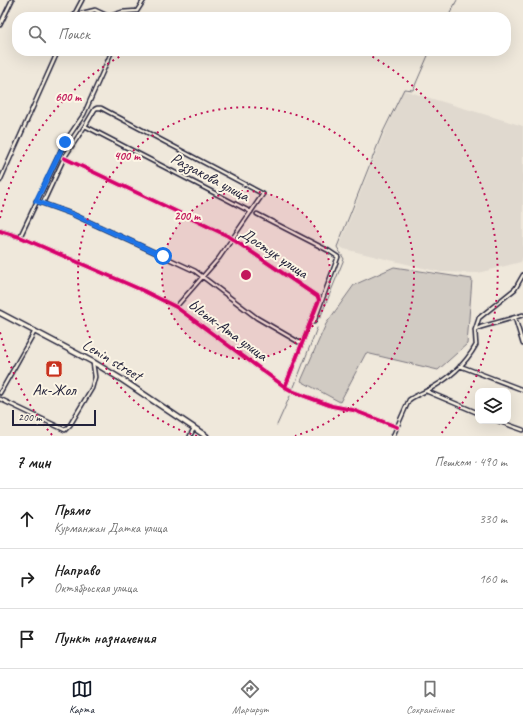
<!DOCTYPE html>
<html lang="ru">
<head>
<meta charset="utf-8">
<style>
  :root { --surface:#fff; --page:#f6f6f6; --text:#222; --muted:#767676; --line:#e0e0e0; --accent:#111827 }
  body { margin:0; font-family:Caveat,sans-serif; background:var(--page); color:var(--text) }
  .controls { position:absolute; right:12px; bottom:12px; display:grid; overflow:hidden; border-radius:8px; box-shadow:0 4px 16px #0002 }
  .controls button { width:36px; height:36px; display:grid; place-items:center; padding:0; border:0; border-bottom:1px solid var(--line); background:var(--surface); color:var(--text); font:20px sans-serif }
  .scale { position:absolute; left:12px; bottom:10px; width:84px; box-sizing:border-box; padding-left:4px; border:2px solid #22223b; border-top:0; font-size:11px; line-height:14px; white-space:nowrap; color:#22223b; -webkit-text-stroke:3px #fcf5e5; paint-order:stroke }
  .stop { position:absolute; width:12px; height:12px; margin:-9px; border:3px solid #1a73e8; border-radius:50%; background:#fff }
  .stop.end { background:#1a73e8; border-color:#fff; box-shadow:0 1px 4px #0008 }
  .list { margin:0; padding:0; list-style:none }
  h2 { display:flex; justify-content:space-between; align-items:center; height:52px; margin:0; padding:0 16px; font-size:17px }
  h2 small { font-size:13px; font-weight:400; color:var(--muted) }
  .list li { display:grid; grid-template-columns:26px 1fr auto; gap:12px; align-items:center; box-sizing:border-box; height:60px; padding:0 16px; border-top:1px solid var(--line) }
  .list b { display:block; font-size:15px; white-space:nowrap }
  .list p { margin:0; font-size:13px; white-space:nowrap; color:var(--muted) }
  .list em { font-size:13px; font-style:normal; color:var(--muted) }
  .icon { flex:none; width:22px; height:22px; fill:none; stroke:currentColor; stroke-width:2; stroke-linecap:round; stroke-linejoin:round }
  .map { position:relative; flex:none; width:523px; height:436px; overflow:hidden }
  .search { position:absolute; background:var(--surface); box-shadow:0 4px 16px #0002; left:12px; right:12px; top:12px; height:44px; display:flex; align-items:center; gap:10px; box-sizing:border-box; padding:0 14px; border-radius:16px; color:var(--muted); font-size:15px }
  .sheet { height:232px; background:var(--surface) }
  nav { display:flex; justify-content:space-around; align-items:center; box-sizing:border-box; height:56px; border-top:1px solid var(--line); background:var(--surface); font-size:11px; color:var(--muted) }
  nav a { display:grid; justify-items:center; gap:2px }
  nav .on { color:var(--accent) }
  .map>svg:first-child { display:block }
  .built { fill:#e0d9cf }
  .green { fill:#d1cbc3; stroke:#7a767f }
  .lines { fill:none; stroke-linecap:round; stroke-linejoin:round }
  .stream { stroke:#716f79; stroke-width:1 }
  .minor-casing { stroke:#22223b; stroke-width:5.5 }
  .primary-casing { stroke:#22223b; stroke-width:7 }
  .minor { stroke:#fcf5e5; stroke-width:2.5 }
  .primary { stroke:#fcf5e5; stroke-width:4 }
  .cycleway-casing { stroke:#fcf5e5; stroke-width:6 }
  .cycleway { stroke:#d6006c; stroke-width:4 }
  .route { stroke:#1a73e8; stroke-width:5 }
  .ring { fill:none; stroke:#c2185b; stroke-width:2; stroke-dasharray:2 4 }
  .labels { text-anchor:middle; dominant-baseline:central; stroke-width:4; stroke-linejoin:round; paint-order:stroke }
  .street-label { font-size:16px; fill:#22223b; stroke:#fcf5e5 }
  .poi-label { font-size:16px; fill:#22223b; stroke:#fcf5e5 }
  .centre { fill:#c2185b; stroke:#fcf5e5; stroke-width:2 }
  .ring-label { font-size:12px; text-anchor:middle; font-weight:bold; fill:#c2185b; stroke:#fcf5e5; stroke-width:4; stroke-linejoin:round; paint-order:stroke }
</style>
</head>
<body>
<div class="map">
<svg width="523" height="436" viewBox="0 0 523 436">
  <rect width="100%" height="100%" fill="#efe8db"/>
  <filter id="ink" filterUnits="userSpaceOnUse"><feTurbulence type="fractalNoise" baseFrequency=".025" numOctaves="2"/><feDisplacementMap in="SourceGraphic" scale="8" xChannelSelector="R" yChannelSelector="G"/><feConvolveMatrix kernelMatrix="1 2 1 2 8 2 1 2 1" color-interpolation-filters="sRGB"/></filter>
  <g filter="url(#ink)">
    <path class="built" d="M403,90L523,126V256L521,262L478,273L440,272L344,249L339,246L380,143Z"/>
    <path class="green" d="M394,267L472,279L467,344L438,370L366,353L340,402L301,381L326,324L354,285Z"/>
    <g class="lines">
      <path class="stream" d="M448,17L457,0
        M320,318L344,259L337,247L382,134L404,89L413,90L430,51
        M294,387L317,328
        M277,425L290,396"/>
      <defs>
        <path id="minor" d="M74,15L95,10L110,17
          M110,16L122,12L137,11L144,0
          M73,17L82,0
          M0,25L12,0
          M85,126L95,109L97,108H101L263,194L219,258L176,307
          M64,158L228,236L318,297L319,300L285,387
          M0,181L58,51
          M36,201L72,214L195,271L257,318L302,344
          M43,203L64,158L85,126L251,212
          M257,214L329,251L338,257L314,322H310
          M0,231L20,237L89,267L144,291L176,307L285,387L294,392L332,406L353,410L397,427
          M20,237L65,142L84,114L112,51
          M515,318L523,344
          M475,330L481,327L523,315
          M460,366L523,390
          M426,391L478,413
          M0,393L35,331
          M0,399L65,430L70,425L92,388L95,377L93,363
          M498,421L523,430
          M190,436L194,428
          M393,436L409,400C414,396 420,394 426,391C446,381 465,365 476,345L475,330L479,318L515,289L523,275"/>
        <path id="primary" d="M0,313L93,362L121,379L206,436"/>
      </defs>
      <use href="#minor" class="minor-casing"/>
      <use href="#primary" class="primary-casing"/>
      <use href="#minor" class="minor"/>
      <use href="#primary" class="primary"/>
      <defs>
        <path id="cycleway" d="M64,158L228,236L318,297L319,300L285,387
          M0,231L20,237L89,267L144,291L176,307L285,387L294,392L332,406L353,410L397,427"/>
      </defs>
      <use href="#cycleway" class="cycleway-casing"/>
      <use href="#cycleway" class="cycleway"/>
    </g>
  </g>
  <g class="lines" filter="url(#ink)">
    <path class="route" d="M65,142L36,201L72,214L163,256"/>
  </g>
  <circle cx="246" cy="275" r="84" fill="#c2185b" fill-opacity=".12"/>
  <g class="ring">
    <circle cx="246" cy="275" r="84"/>
    <path d="M197 436A168 168 0 1 1 295 436"/>
    <path d="M52 435A252 252 0 0 1 0 332M0 218A252 252 0 0 1 130 51M362 51A252 252 0 0 1 440 435"/>
  </g>
  <defs>
    <symbol id="shop-square" viewBox="-11 -11 22 22"><rect x="-9" y="-9" width="18" height="18" rx="4" fill="#c8321e" stroke="#fcf5e5"/><path d="M-5-2.5h2.3a2.7 3.5 0 0 1 5.4 0H5L5.5 6h-11ZM-1.5-2.5h3a1.5 2.3 0 0 0-3 0Z" fill="#fff"/></symbol>
  </defs>
  <g fill-rule="evenodd">
    <use href="#shop-square" x="44" y="359" width="20" height="20"/>
  </g>
  <g class="labels">
    <g class="street-label">
      <text transform="translate(210 177) rotate(28)">Раззакова улица</text>
      <text transform="translate(274 253) rotate(34)">Достук улица</text>
      <text transform="translate(228 330) rotate(36)">Ысык-Ата улица</text>
      <text transform="translate(112 360) rotate(31)">Lenin street</text>
    </g>
    <g class="poi-label">
      <text x="54" y="390">Ак-Жол</text>
    </g>
  </g>
  <circle cx="246" cy="275" r="6" class="centre"/>
  <g class="ring-label">
    <text x="68" y="101">600 m</text>
    <text x="127" y="160">400 m</text>
    <text x="187" y="220">200 m</text>
  </g>
</svg>
<div class="controls">
<button><svg class="icon" aria-label="layers" viewBox="0 0 24 24"><path d="M12 4l9 5-9 5-9-5zM3 14l9 5 9-5"/></svg></button>
</div>
<div class="scale">200 m</div>
<div class="stop" style="left:163px;top:256px"></div>
<div class="stop end" style="left:65px;top:142px"></div>
<div class="search"><svg class="icon" aria-label="search" viewBox="0 0 24 24"><circle cx="10" cy="10" r="6"/><path d="M15 15l6 6"/></svg>Поиск</div>
</div>
<section class="sheet">
<h2>7 мин<small>Пешком · 490 m</small></h2>
<ul class="list">
<li><svg class="icon" aria-label="ahead" viewBox="0 0 24 24"><path d="M12 20V5M6 11l6-6 6 6"/></svg><div><b>Прямо</b><p>Курманжан Датка улица</p></div><em>330 m</em></li>
<li><svg class="icon" aria-label="right" viewBox="0 0 24 24"><path d="M7 20v-9h11M14 6l5 5-5 5"/></svg><div><b>Направо</b><p>Октябрьская улица</p></div><em>160 m</em></li>
<li><svg class="icon" aria-label="arrive" viewBox="0 0 24 24"><path d="M6 21V4h12l-3 4 3 4H6"/></svg><div><b>Пункт назначения</b></div></li>
</ul>
</section>
<nav>
<a class="on"><svg class="icon" aria-label="map" viewBox="0 0 24 24"><path d="M3 6l6-2 6 2 6-2v14l-6 2-6-2-6 2zM9 4v14M15 6v14"/></svg>Карта</a>
<a><svg class="icon" aria-label="directions" viewBox="0 0 24 24"><path d="M12 3l9 9-9 9-9-9zM9 14v-3h6M13 9l2 2-2 2"/></svg>Маршрут</a>
<a><svg class="icon" aria-label="saved" viewBox="0 0 24 24"><path d="M7 4h10v16l-5-4-5 4z"/></svg>Сохранённые</a>
</nav>
</body>
</html>
